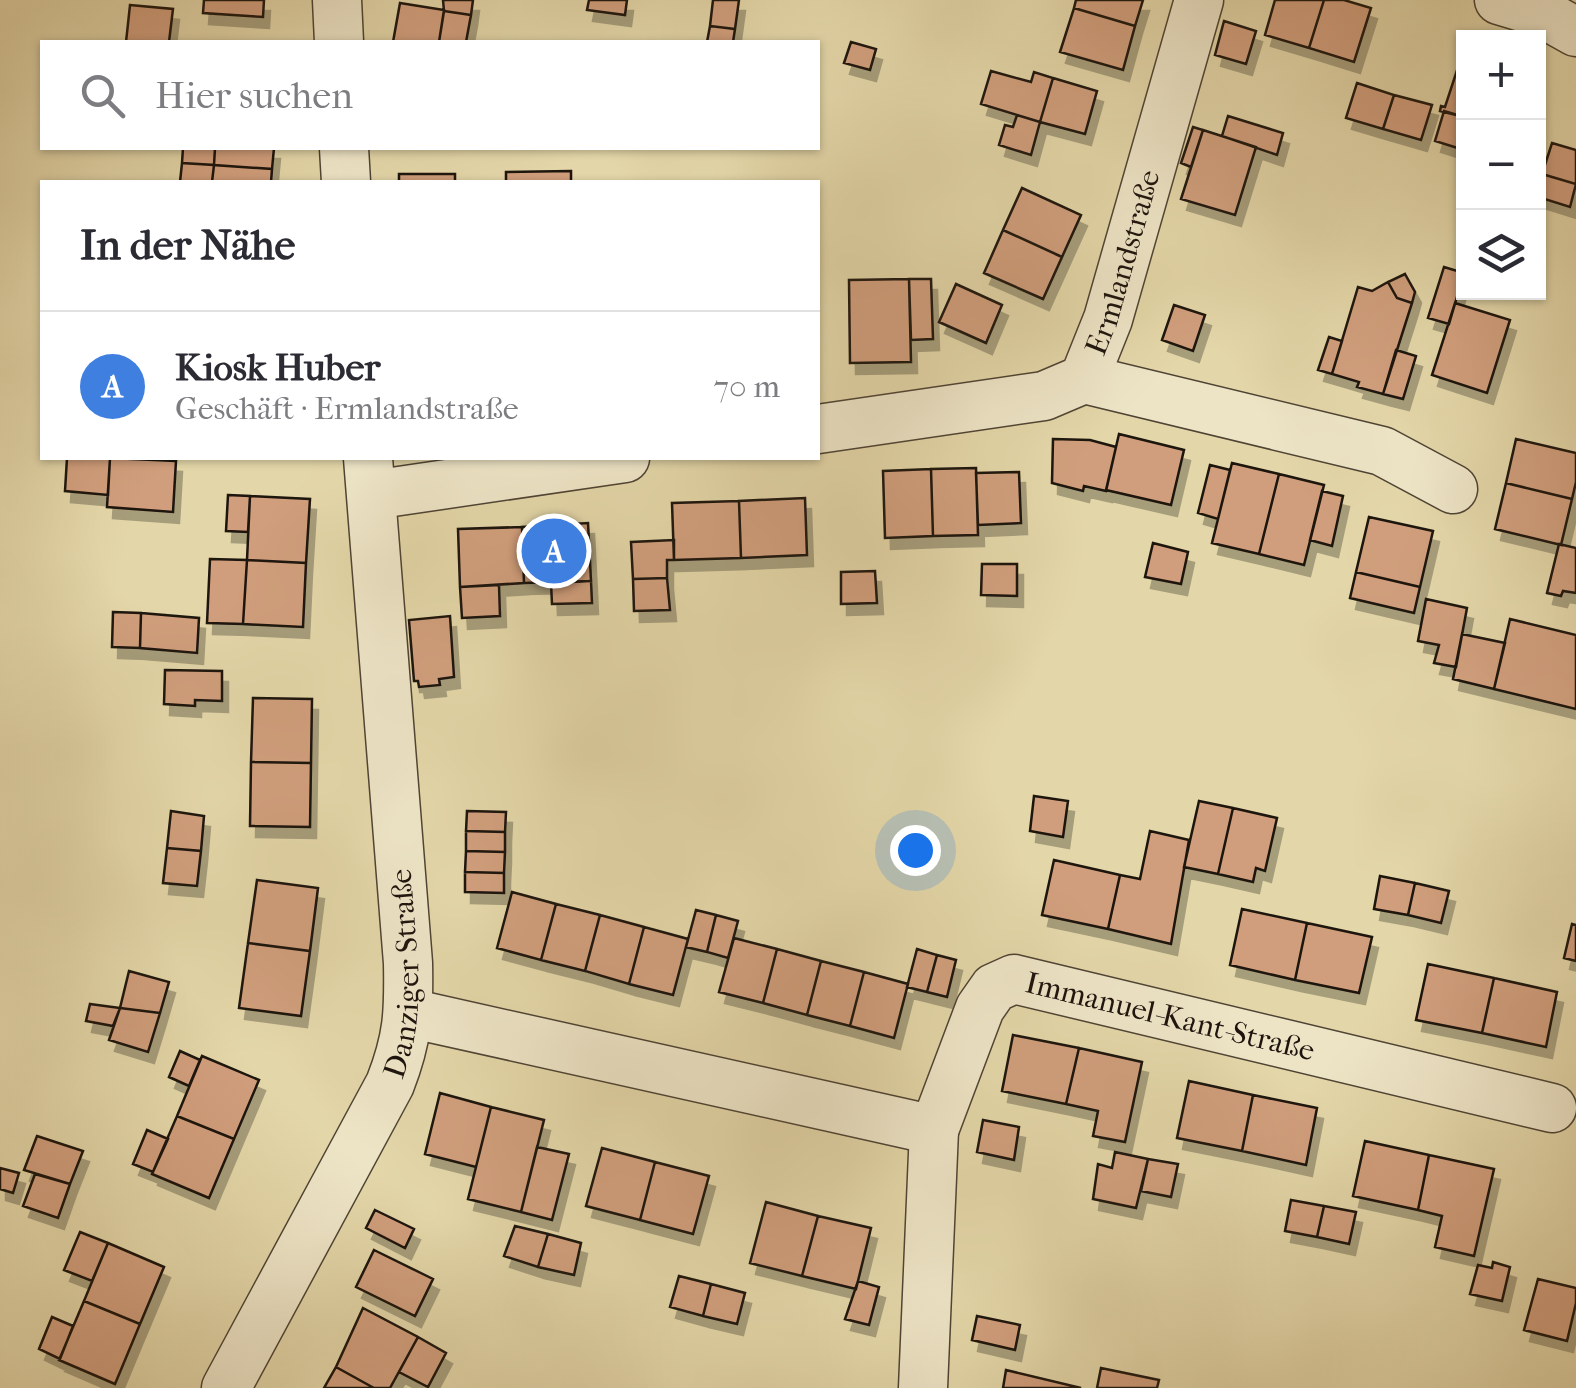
<!DOCTYPE html>
<html lang="de">
<head>
<meta charset="utf-8">
<style>
  :root { --surface:#fff; --page:#f7f7f7; --text:#2b2b33; --muted:#7c7c81; --line:#e1e1e2; --accent:#7c3aed }
  body { margin:0; font-family:"IM FELL French Canon",serif; background:var(--page); color:var(--text) }
  .controls { position:absolute; right:30px; top:30px; display:grid; overflow:hidden; border-radius:0px; box-shadow:0 2px 8px #0004 }
  .controls button { width:90px; height:90px; display:grid; place-items:center; padding:0; border:0; border-bottom:2px solid var(--line); background:var(--surface); color:var(--text); font:50px sans-serif }
  .you { position:absolute; left:915px; top:850px; width:35px; height:35px; margin:-25px; border:8px solid #fff; border-radius:50%; background:#1a73e8; box-shadow:0 0 0 15px #1a73e833 }
  .badge { display:grid; place-items:center; width:65px; height:65px; border-radius:50%; background:var(--accent); color:#fff; font-size:32px; font-weight:700 }
  .pin { position:absolute; translate:-50% -50%; border:5px solid #fff; box-shadow:0 2px 10px #0006 }
  .list { margin:0; padding:0; list-style:none }
  h2 { display:flex; justify-content:space-between; align-items:center; height:130px; margin:0; padding:0 40px; font-size:42px }
  h2 small { font-size:32px; font-weight:400; color:var(--muted) }
  .list li { display:grid; grid-template-columns:65px 1fr auto; gap:30px; align-items:center; box-sizing:border-box; height:150px; padding:0 40px; border-top:2px solid var(--line) }
  .list b { display:block; font-size:38px; white-space:nowrap }
  .list p { margin:0; font-size:32px; white-space:nowrap; color:var(--muted) }
  .list em { font-size:32px; font-style:normal; color:var(--muted) }
  .icon { flex:none; width:55px; height:55px; fill:none; stroke:currentColor; stroke-width:2; stroke-linecap:round; stroke-linejoin:round }
  .map { position:relative; flex:none; width:1576px; height:1388px; overflow:hidden }
  .search { position:absolute; background:var(--surface); box-shadow:0 2px 8px #0004; left:40px; top:40px; width:780px; height:110px; display:flex; align-items:center; gap:25px; box-sizing:border-box; padding:0 35px; border-radius:0px; color:var(--muted); font-size:38px }
  .panel { position:absolute; background:var(--surface); box-shadow:0 2px 8px #0004; left:40px; top:180px; width:780px; height:280px; border-radius:0px }
  .map>svg:first-child { display:block }
  .building { fill:#d09e7c; stroke:#1e140e; stroke-width:2.5; filter:url(#shadow) }
  .lines { fill:none; stroke-linecap:round; stroke-linejoin:round }
  .street-casing { stroke:#4f4434; stroke-width:51 }
  .street { stroke:#ede4c6; stroke-width:48 }
  .labels { text-anchor:middle; dominant-baseline:central; stroke-width:10; stroke-linejoin:round; paint-order:stroke }
  .street-label { font-size:30px; fill:#1e140e; stroke:#ede4c6 }
</style>
</head>
<body>
<div class="map">
<svg width="1576" height="1388" viewBox="0 0 1576 1388">
  <defs>
    <filter id="shadow"><feDropShadow dx="6" dy="11" stdDeviation="0" flood-color="#0004"/></filter>
  </defs>
  <rect width="100%" height="100%" fill="#e3d6a8"/>
  <filter id="stains"><feTurbulence type="fractalNoise" baseFrequency=".002" numOctaves="4"/><feColorMatrix values="0 0 0 0 .2 0 0 0 0 .09 0 0 0 0 .02 0 0 0 .5 -.17"/></filter>
  <radialGradient id="worn" r=".72"><stop offset=".6" stop-color="#630" stop-opacity="0"/><stop offset="1" stop-color="#630" stop-opacity=".3"/></radialGradient>
  <path class="building" d="M204,0H264L263,17L203,13Z
    M443,0H473L471,15L444,11Z
    M589,0H627L625,15L587,10Z
    M713,0H739L735,29L710,26Z
    M1076,0H1143L1135,26L1074,8Z
    M1275,0H1324L1309,48L1265,35Z
    M1324,0H1344L1371,8L1354,62L1309,48Z
    M400,3L444,10L439,42H393Z
    M130,5L173,9L169,42H126Z
    M1074,8L1135,26L1123,70L1060,52Z
    M444,11L471,15L466,42H439Z
    M1224,21L1256,31L1246,64L1215,55Z
    M710,26L735,29L733,42H707Z
    M851,42L876,49L870,70L844,63Z
    M1461,58L1464,59V117L1440,111L1441,106L1445,107Z
    M991,71L1031,82L1034,72L1053,78L1040,122L981,104Z
    M1053,78L1097,91L1085,134L1040,122Z
    M1357,83L1394,95L1383,129L1346,118Z
    M1394,95L1432,105L1421,140L1383,129Z
    M1444,111L1464,117V150L1435,141Z
    M1017,115L1040,122L1031,155L999,145L1005,125L1013,127Z
    M1228,116L1283,133L1277,155L1222,136Z
    M1193,127L1203,130L1191,167L1181,163Z
    M1203,130L1256,147L1235,215L1181,199Z
    M1552,143L1576,150V184L1542,174Z
    M183,148H215L214,165L182,163Z
    M215,148H274L272,169L214,165Z
    M182,163L214,165L212,182H180Z
    M214,165L272,169L271,182H212Z
    M571,171V182H506V172Z
    M399,174H455V182H399Z
    M1542,174L1576,184L1570,207L1538,197Z
    M1022,188L1081,215L1062,257L1003,230Z
    M1003,230L1062,257L1043,299L984,273Z
    M1444,267L1464,273L1449,324L1428,318Z
    M1405,274L1415,292L1412,303L1397,298L1388,282Z
    M909,279L911,362L850,363L849,280Z
    M909,279H931L933,339L911,340Z
    M1388,282L1397,298L1412,303L1383,394L1357,387L1359,382L1332,374L1358,287L1372,291Z
    M956,284L1002,305L986,343L939,322Z
    M1455,303L1510,320L1487,393L1432,375Z
    M1174,305L1205,315L1193,351L1162,340Z
    M1329,337L1342,341L1332,374L1318,370Z
    M1396,350L1416,356L1403,399L1383,394Z
    M1119,434L1184,450L1171,505L1106,490Z
    M1053,439L1090,440L1116,447L1106,491L1084,486L1083,491L1052,483Z
    M1516,439L1576,453V482L1572,499L1506,483Z
    M67,458H110L108,495L65,491Z
    M110,458L176,461L173,512L107,507Z
    M1232,463L1279,474L1259,554L1212,543Z
    M1210,465L1230,470L1218,519L1198,513Z
    M976,468L978,535L933,536L931,469Z
    M931,469L933,536L885,538L883,471Z
    M1019,472L1021,523L978,525L976,473Z
    M1279,474L1324,485L1304,565L1259,554Z
    M1506,483L1572,499L1561,545L1495,529Z
    M1322,491L1343,496L1332,546L1310,540Z
    M228,495L250,496L248,532L226,531Z
    M250,496L310,499L306,563L247,560Z
    M805,498L807,555L741,558L739,501Z
    M739,501L741,558L674,560L672,503Z
    M1369,517L1433,531L1420,587L1356,572Z
    M588,523L591,581L524,583L522,527Z
    M522,527L524,583L460,587L458,529Z
    M674,540V560H667V578L633,579L631,542Z
    M1153,543L1188,552L1181,584L1145,577Z
    M1559,544L1576,548V593L1563,591L1561,596L1547,593Z
    M210,559L247,560L243,624L207,623Z
    M247,560L306,563L303,627L243,624Z
    M982,564H1017V596L981,595Z
    M875,571L877,603L841,604V572Z
    M1356,572L1420,587L1414,613L1350,598Z
    M667,578L670,610L634,611L633,579Z
    M591,581L592,603L552,604L551,583Z
    M499,585L500,616L462,618L460,587Z
    M1426,599L1467,608L1456,667L1434,663L1439,645L1418,641Z
    M113,612L141,613L140,648L112,647Z
    M141,613L199,618L197,653L140,648Z
    M450,616L454,677L439,679L440,685L419,687L418,681H414L409,620Z
    M1510,619L1576,635V709L1494,689Z
    M1462,634L1505,643L1494,689L1453,679Z
    M165,670L222,671V701L195,700V706L164,704Z
    M253,698L312,699L311,763L251,762Z
    M251,762L311,763L310,827L250,826Z
    M1034,796L1068,801L1063,837L1030,831Z
    M1199,801L1233,808L1218,874L1184,867Z
    M1233,808L1277,818L1265,871L1256,868L1253,882L1218,874Z
    M171,811L204,816L201,851L167,848Z
    M467,811L506,812L505,832L466,831Z
    M466,831L505,832V852L466,851Z
    M1150,831L1189,840L1171,944L1108,929L1120,875L1140,879Z
    M167,848L201,851L197,886L163,883Z
    M466,851L505,852L504,873L465,872Z
    M1054,860L1120,875L1108,929L1042,915Z
    M465,872L504,873V893L465,892Z
    M1380,876L1415,883L1408,915L1374,909Z
    M257,880L318,888L310,951L248,943Z
    M1415,883L1449,891L1441,923L1408,915Z
    M512,892L556,904L541,960L497,948Z
    M556,904L600,915L585,971L541,960Z
    M1242,909L1307,923L1295,980L1230,965Z
    M696,910L716,915L707,952L686,947Z
    M600,915L644,927L629,984L585,971Z
    M716,915L738,921L728,958L707,952Z
    M1307,923L1372,937L1359,993L1295,980Z
    M1572,924L1576,925V961L1564,958Z
    M644,927L688,939L673,995L629,984Z
    M734,938L777,949L763,1003L719,992Z
    M248,943L310,951L301,1016L239,1008Z
    M777,949L821,961L807,1015L763,1003Z
    M917,949L937,955L927,992L907,987Z
    M937,955L956,960L947,997L927,992Z
    M821,961L864,972L850,1026L807,1015Z
    M1428,964L1494,978L1482,1033L1416,1020Z
    M129,971L169,982L160,1013L120,1008Z
    M864,972L908,984L894,1038L850,1026Z
    M1494,978L1557,992L1546,1047L1482,1033Z
    M90,1004L120,1008L113,1026L86,1021Z
    M120,1008L160,1013L148,1052L109,1040Z
    M1013,1035L1079,1048L1066,1104L1002,1091Z
    M1079,1048L1142,1062L1125,1142L1093,1136L1098,1111L1066,1104Z
    M180,1051L200,1060L189,1086L169,1077Z
    M202,1056L259,1080L234,1139L177,1116Z
    M1189,1081L1253,1095L1242,1151L1177,1138Z
    M440,1093L491,1107L476,1167L425,1154Z
    M1253,1095L1317,1108L1306,1165L1242,1151Z
    M491,1107L544,1120L521,1212L468,1199Z
    M177,1116L234,1139L209,1198L152,1174Z
    M983,1120L1019,1127L1014,1160L977,1152Z
    M147,1130L168,1139L153,1172L133,1164Z
    M37,1136L83,1151L70,1184L24,1170Z
    M1365,1141L1429,1155L1418,1210L1353,1196Z
    M537,1147L569,1154L552,1220L521,1212Z
    M602,1148L655,1162L640,1220L586,1206Z
    M1115,1152L1148,1159L1136,1208L1093,1199L1098,1164L1112,1168Z
    M1429,1155L1494,1169L1474,1256L1435,1247L1442,1216L1418,1210Z
    M1148,1159L1178,1164L1171,1197L1141,1191Z
    M655,1162L709,1176L693,1234L640,1220Z
    M0,1168L19,1173L13,1193L0,1189Z
    M35,1174L70,1184L58,1218L23,1206Z
    M1291,1200L1324,1206L1317,1237L1285,1231Z
    M766,1202L818,1216L802,1276L750,1263Z
    M1324,1206L1356,1212L1349,1244L1317,1237Z
    M375,1210L414,1229L405,1248L366,1228Z
    M818,1216L871,1228L856,1289L802,1276Z
    M515,1226L548,1234L538,1267L504,1256Z
    M80,1232L108,1243L92,1281L64,1270Z
    M548,1234L581,1243L574,1275L538,1267Z
    M108,1243L164,1267L140,1324L84,1301Z
    M374,1250L433,1279L415,1316L356,1287Z
    M1493,1262L1510,1267L1502,1301L1470,1294L1478,1265L1492,1268Z
    M679,1276L711,1284L703,1316L670,1307Z
    M1538,1279L1576,1288V1303L1567,1341L1524,1330Z
    M858,1281L879,1287L869,1325L845,1319Z
    M711,1284L745,1293L737,1324L703,1316Z
    M84,1301L140,1324L115,1384L59,1360Z
    M363,1308L418,1337L390,1388H374L336,1367Z
    M977,1316L1020,1325L1015,1350L972,1340Z
    M52,1317L73,1326L60,1359L39,1349Z
    M418,1337L446,1353L428,1387L399,1372Z
    M336,1367L374,1388H324Z
    M1101,1368L1159,1380L1157,1388H1097Z
    M1006,1370L1081,1388H1003Z"/>
  <g class="lines">
    <defs>
      <g id="street">
        <path d="M337,0L339,42"/>
        <path d="M1499,0L1542,13L1576,32"/>
        <path d="M344,148L346,182"/>
        <path d="M1084,379L1382,451L1453,489"/>
        <path id="s1" d="M818,429L1044,396L1084,379L1108,319L1199,0"/>
        <path d="M372,495L625,458"/>
        <path id="s2" d="M409,1013L934,1130L980,1008L994,988L1014,979L1552,1108"/>
        <path id="s3" d="M226,1388L390,1084C408,1038 409,1013 408,963L368,458"/>
        <path d="M923,1388L934,1130"/>
      </g>
    </defs>
    <use href="#street" class="street-casing"/>
    <use href="#street" class="street"/>
  </g>
  <g class="labels">
    <g class="street-label">
      <text stroke="none"><textPath href="#s1" startOffset="395">Ermlandstraße</textPath></text>
      <text stroke="none"><textPath href="#s3" startOffset="458">Danziger Straße</textPath></text>
      <text stroke="none"><textPath href="#s2" startOffset="875">Immanuel-Kant-Straße</textPath></text>
    </g>
  </g>
  <rect width="100%" height="100%" filter="url(#stains)"/>
  <rect width="100%" height="100%" fill="url(#worn)"/>
</svg>
<div class="controls">
<button>+</button>
<button>−</button>
<button><svg class="icon" aria-label="layers" viewBox="0 0 24 24"><path d="M12 4l9 5-9 5-9-5zM3 14l9 5 9-5"/></svg></button>
</div>
<div class="you"></div>
<div class="pin badge" style="left:554px;top:551px;background:#3f7fe0">A</div>
<div class="search"><svg class="icon" aria-label="search" viewBox="0 0 24 24"><circle cx="10" cy="10" r="6"/><path d="M15 15l6 6"/></svg>Hier suchen</div>
<section class="panel">
<h2>In der Nähe<small></small></h2>
<ul class="list">
<li><span class="badge" style="background:#3f7fe0">A</span><div><b>Kiosk Huber</b><p>Geschäft · Ermlandstraße</p></div><em>70 m</em></li>
</ul>
</section>
</div>
</body>
</html>
